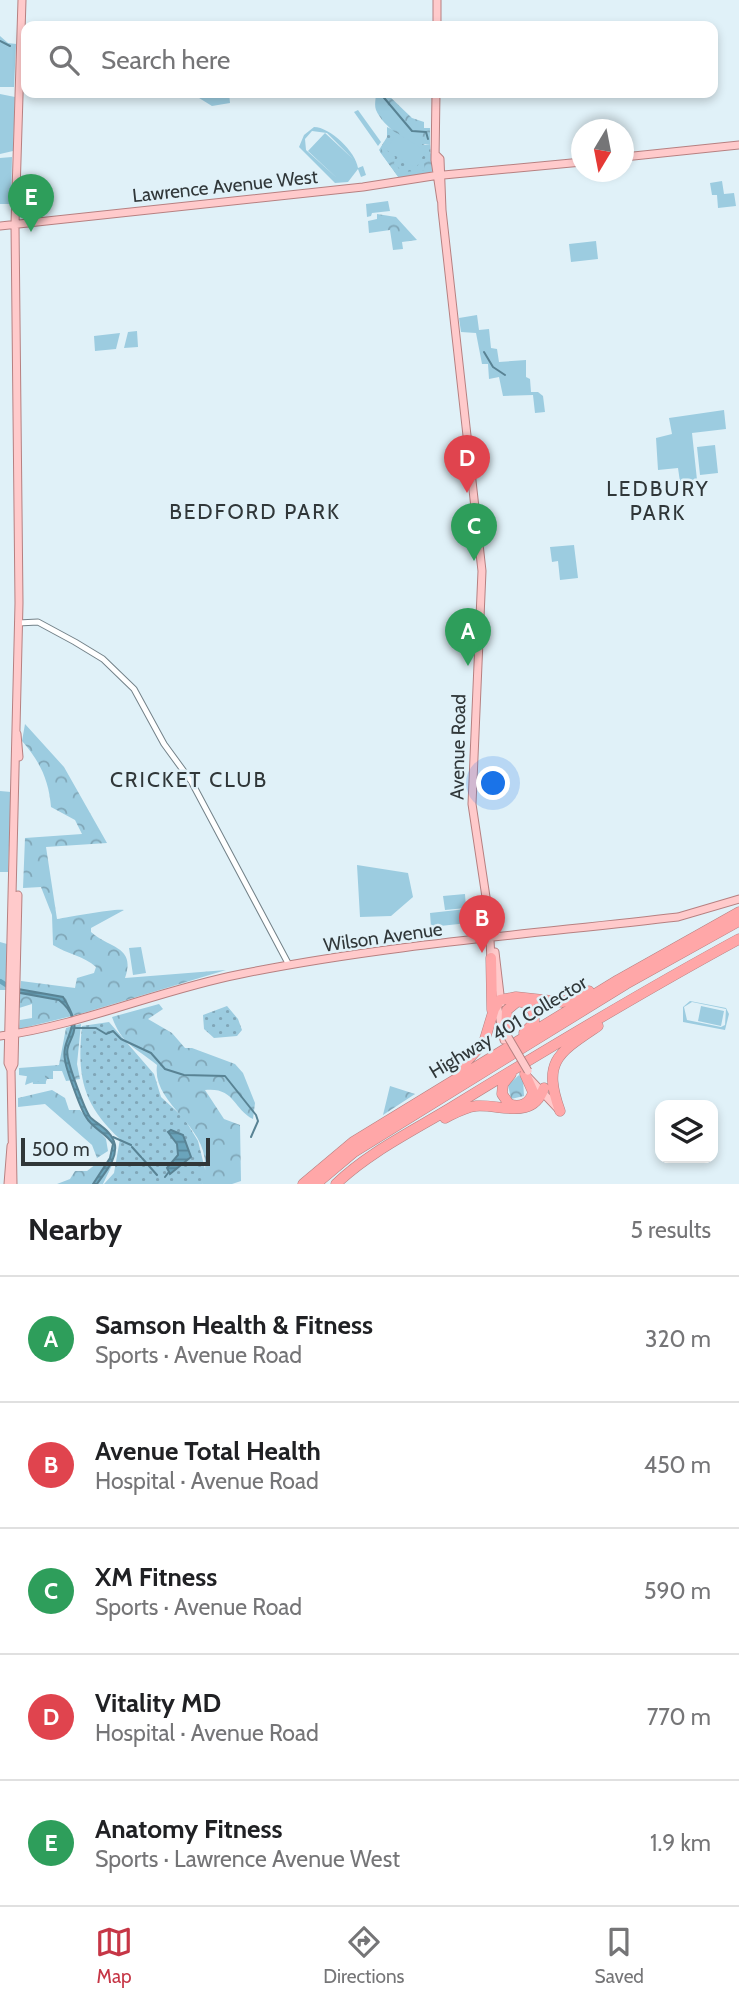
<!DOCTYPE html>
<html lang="en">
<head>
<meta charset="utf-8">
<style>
  :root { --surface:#fff; --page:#f2f2f2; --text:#202124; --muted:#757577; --line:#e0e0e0; --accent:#c63646 }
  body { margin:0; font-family:Cabin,sans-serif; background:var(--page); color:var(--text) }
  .controls { position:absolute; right:21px; bottom:21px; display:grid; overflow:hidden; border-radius:14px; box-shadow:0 4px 10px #0003 }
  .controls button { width:63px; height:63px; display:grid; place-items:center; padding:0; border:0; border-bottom:2px solid var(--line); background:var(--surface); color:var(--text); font:35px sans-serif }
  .compass { position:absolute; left:571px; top:119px; width:63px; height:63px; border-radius:50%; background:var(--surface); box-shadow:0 4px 10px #0003; rotate:190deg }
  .scale { position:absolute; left:21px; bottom:18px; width:189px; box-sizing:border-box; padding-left:7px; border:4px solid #303739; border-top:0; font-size:19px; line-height:24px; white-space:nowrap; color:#303739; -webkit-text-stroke:5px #e0f1f8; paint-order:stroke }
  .you { position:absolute; left:494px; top:784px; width:24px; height:24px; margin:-18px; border:5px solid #fff; border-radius:50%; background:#1a73e8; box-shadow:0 0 0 10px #1a73e833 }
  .badge { display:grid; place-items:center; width:46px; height:46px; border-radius:50%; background:var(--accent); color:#fff; font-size:23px; font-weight:700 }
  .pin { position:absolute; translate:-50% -58px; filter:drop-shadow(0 2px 4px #0008) }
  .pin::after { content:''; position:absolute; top:37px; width:24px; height:21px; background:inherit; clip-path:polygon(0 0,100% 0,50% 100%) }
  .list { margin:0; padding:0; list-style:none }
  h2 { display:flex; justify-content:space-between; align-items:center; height:91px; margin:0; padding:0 28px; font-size:30px }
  h2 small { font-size:23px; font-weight:400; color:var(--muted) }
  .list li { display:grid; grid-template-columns:46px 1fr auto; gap:21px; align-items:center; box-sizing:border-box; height:126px; padding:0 28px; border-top:2px solid var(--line) }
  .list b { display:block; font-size:26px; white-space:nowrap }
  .list p { margin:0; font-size:23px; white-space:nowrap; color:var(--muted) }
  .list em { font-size:23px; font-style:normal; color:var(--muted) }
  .icon { flex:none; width:38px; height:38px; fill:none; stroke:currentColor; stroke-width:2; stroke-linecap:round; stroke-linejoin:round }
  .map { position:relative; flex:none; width:739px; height:1184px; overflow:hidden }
  .search { position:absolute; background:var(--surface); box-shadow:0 4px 10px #0003; left:21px; right:21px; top:21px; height:77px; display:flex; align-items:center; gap:18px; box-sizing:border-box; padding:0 24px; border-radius:14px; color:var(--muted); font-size:26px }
  .sheet { height:721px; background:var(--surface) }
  nav { display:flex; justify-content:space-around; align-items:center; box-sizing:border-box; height:98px; border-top:2px solid var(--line); background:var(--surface); font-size:19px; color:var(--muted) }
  nav a { display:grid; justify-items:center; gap:4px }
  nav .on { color:var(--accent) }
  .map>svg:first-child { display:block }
  .grass { fill:url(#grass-dots) }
  .forest { fill:url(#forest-crowns) }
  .park { fill:#9ccce0; fill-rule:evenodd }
  .water { fill:url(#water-rules); stroke:#598394; stroke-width:2 }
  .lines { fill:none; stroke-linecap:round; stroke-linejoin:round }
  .stream { stroke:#598394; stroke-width:2 }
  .river { stroke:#6aa4bb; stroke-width:4.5 }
  .minor-casing { stroke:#738289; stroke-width:7 }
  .major-casing { stroke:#b78081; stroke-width:9 }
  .highway-casing { stroke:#b78081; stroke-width:11 }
  .minor { stroke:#fff; stroke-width:5 }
  .major { stroke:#ffcacb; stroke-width:7 }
  .highway { stroke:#ffa7a8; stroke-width:10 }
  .major-bridge-casing { stroke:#b78081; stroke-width:9; stroke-linecap:butt }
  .major-bridge { stroke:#ffcacb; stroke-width:7 }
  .labels { text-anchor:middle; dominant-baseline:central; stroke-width:5; stroke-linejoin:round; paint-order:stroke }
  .street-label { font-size:19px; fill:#303739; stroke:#e0f1f8 }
  .neighbourhood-label { font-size:21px; letter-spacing:2px; fill:#303739; stroke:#e0f1f8 }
</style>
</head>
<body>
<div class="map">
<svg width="739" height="1184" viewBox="0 0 739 1184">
  <defs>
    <pattern id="grass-dots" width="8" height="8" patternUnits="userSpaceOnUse" patternTransform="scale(1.75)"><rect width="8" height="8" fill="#9ccce0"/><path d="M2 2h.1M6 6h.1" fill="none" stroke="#80a6b7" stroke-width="1.8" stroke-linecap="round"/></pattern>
    <pattern id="forest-crowns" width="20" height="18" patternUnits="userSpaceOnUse" patternTransform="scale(1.75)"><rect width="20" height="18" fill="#9ccce0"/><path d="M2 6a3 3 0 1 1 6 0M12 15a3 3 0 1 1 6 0" fill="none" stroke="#80a6b7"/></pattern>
    <pattern id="water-rules" width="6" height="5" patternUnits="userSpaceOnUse" patternTransform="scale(1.75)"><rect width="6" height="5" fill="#6aa4bb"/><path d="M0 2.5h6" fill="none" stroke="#588699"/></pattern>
  </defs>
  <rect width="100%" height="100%" fill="#e0f1f8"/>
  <path class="grass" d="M387,127L425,145L430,144L432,172L399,178L379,150L387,137Z
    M227,1006L238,1019L242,1030L237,1036L214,1038L204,1029L203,1015Z
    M109,1022L154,1074L161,1097L184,1118L198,1141L207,1177L202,1184H104L114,1173L120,1139C82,1104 77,1076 82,1026Z"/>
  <path class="forest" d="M376,93H386L412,118L424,122V128H430V144C411,147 384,128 376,110C374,105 376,98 376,93Z
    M358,110L381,142L378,146L354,112Z
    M384,142L386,150L395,157L394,164L404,172L425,170L424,163L431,153L432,172L399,178L380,152Z
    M377,214L396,217L417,240L402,242L403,249L393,250L390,230L369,233L368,221L377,219Z
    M25,724L64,767L107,843L46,847L57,919C70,917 116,908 124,910L91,928V932C110,949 136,946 125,978L226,970L80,1014L19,1029L20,1020L32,1018V1004L19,1008L21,981L75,988L77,978L94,973L96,967C84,956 67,954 53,945L52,915L41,887L23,888L25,838L82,834L75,820L51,807C49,781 40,761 22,741Z
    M159,1004L163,1009L148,1019L172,1033L185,1048H192L235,1064L243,1073L255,1103L253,1119C233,1109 235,1087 205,1090L224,1119L240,1125L241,1181L232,1184H202C221,1128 151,1109 157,1065C135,1047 122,1045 112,1017Z
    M81,1024L77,1064L80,1079L66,1081L62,1071H53V1079H47L45,1084H33L32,1077L19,1075V1068L59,1065L66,1028Z
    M519,1075L523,1079L524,1096L511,1099L508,1085Z
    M390,1086L415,1094L383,1115Z
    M52,1090L65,1098L69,1110H80L106,1139L108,1151L97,1158L92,1145L45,1104L18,1107V1098Z
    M96,1164L112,1165L103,1184H57L70,1179L75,1171H87Z"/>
  <path class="park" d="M0,36L8,43L16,44L14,87H0Z
    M191,93H229L230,103L212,106Z
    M0,94L15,97L13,151L0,154Z
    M314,127C330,127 356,152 358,168L363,166L366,175L361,177L358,169L348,182L335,183L299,147L304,135ZM312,131L327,133L353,159L325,133L308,151L338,179L306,150L305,139Z
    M397,133L426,151L416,168L386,150Z
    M12,157L11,204H0V158Z
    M722,181L724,194L734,193L736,206L718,208L717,195H712L710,183Z
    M388,201L390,211L372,213L371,216L367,217L366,204Z
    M596,241L598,259L571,262L569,244Z
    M477,315L479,330L489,329L491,348L497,349L499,362L526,360V377L530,379L531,392H538L543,396L545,412L535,413L533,395L503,396L499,377L489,379L488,364H482L476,333L461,332L459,318Z
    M137,331L138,347L124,348L128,332Z
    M120,333L116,349L95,351L94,336Z
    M724,410L726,429L692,433L697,480L680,482L678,468L658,470L656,438L672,434L669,418Z
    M715,445L718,473L700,475L697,447Z
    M574,545L578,578L560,580L558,561L552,562L550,547Z
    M0,791L11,792L8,872H0Z
    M357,865L408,873L413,897L391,916L360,917Z
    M465,894L466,908L445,910L443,896Z
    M466,909L468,923L431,927L430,913Z
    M0,942L7,944L6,990H0Z
    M141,947L146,973L133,975L129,948Z
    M690,1001L726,1008L729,1014L725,1030L683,1022V1007ZM692,1002L726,1009L725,1025L721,1027L687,1020L684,1007Z
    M701,1006L724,1011L721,1026L698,1021Z
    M44,1069L46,1084L36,1081L25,1085L27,1076L24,1071Z"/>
  <path class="water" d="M18,989L63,997C90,1040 60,1035 69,1062C71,1071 86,1114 91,1118C100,1126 112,1131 115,1145C117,1160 105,1172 97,1184H93L110,1158L113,1144C106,1133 92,1128 86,1117C81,1110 66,1069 65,1060C60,1036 88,1023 59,1000L15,992Z
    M171,1130L183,1135L191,1157L170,1174L167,1168L178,1155L177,1144L168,1132Z"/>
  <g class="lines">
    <path class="stream" d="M0,41L10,46
      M380,93L412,131L426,132L428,139
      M484,352L493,367L505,375
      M75,1028H96L106,1034L113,1031L121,1039L151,1053L165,1069L184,1075L225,1076L256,1115L258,1121L251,1137
      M113,1137L131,1145
      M132,1147L141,1157
      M142,1158L157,1175
      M165,1177L168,1173"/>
    <path class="river" d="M0,981L11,988"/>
    <defs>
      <path id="minor" d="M18,623L38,622L75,642L103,659L134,689L164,744L191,781L289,965"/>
      <path id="major" d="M437,26V0
        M436,93L435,160L441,200
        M436,155L440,159L442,210L482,571L472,804L489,917L491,961
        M624,157L739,145
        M0,226L363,187L433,176L582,162
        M17,734L19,757
        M495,952L501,1003
        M497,1004L504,1040
        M0,1036C82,1025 159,990 241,974C384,945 532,934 678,917L739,899
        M11,1070L14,1064L18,895
        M528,1077L560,1111
        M8,1184L11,1146
        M13,1184L11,1070L8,1063L19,603L15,224L22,0"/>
      <path id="highway" d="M491,958L492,1010
        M506,1032L507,1010L518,1001L528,1004L534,1013V1023L524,1033
        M458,1071L484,1042L494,1009L500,1000L516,997L562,1002L589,991
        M511,1074L503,1084L502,1094L509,1104C520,1108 530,1104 533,1092L525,1074
        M560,1111C542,1061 558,1053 598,1026
        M445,1118C455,1113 465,1107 476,1106C501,1104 532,1121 544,1088
        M303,1184L353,1142L618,980L739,912
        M316,1184L354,1152L626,984L739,921
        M336,1184C370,1151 417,1129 457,1104C550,1047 643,991 739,939"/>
    </defs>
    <use href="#minor" class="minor-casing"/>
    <use href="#major" class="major-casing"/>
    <use href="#highway" class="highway-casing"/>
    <use href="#minor" class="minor"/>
    <use href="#major" class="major"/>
    <use href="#highway" class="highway"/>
    <defs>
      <path id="major-bridge" d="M508,1037L528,1071"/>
    </defs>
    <use href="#major-bridge" class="major-bridge-casing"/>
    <use href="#major-bridge" class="major-bridge"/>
  </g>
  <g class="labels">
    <g class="street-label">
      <text transform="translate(225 186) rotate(-6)">Lawrence Avenue West</text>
      <text transform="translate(458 747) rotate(-89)">Avenue Road</text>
      <text transform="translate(383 937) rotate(-8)">Wilson Avenue</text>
      <text transform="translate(508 1027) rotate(-31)">Highway 401 Collector</text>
    </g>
    <g class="neighbourhood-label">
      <text x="658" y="488">LEDBURY<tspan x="658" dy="24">PARK</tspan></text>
      <text x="255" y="511">BEDFORD PARK</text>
      <text x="189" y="779">CRICKET CLUB</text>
    </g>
  </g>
</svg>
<div class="controls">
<button><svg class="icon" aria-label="layers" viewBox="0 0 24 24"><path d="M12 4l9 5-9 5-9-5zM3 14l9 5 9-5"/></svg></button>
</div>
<svg class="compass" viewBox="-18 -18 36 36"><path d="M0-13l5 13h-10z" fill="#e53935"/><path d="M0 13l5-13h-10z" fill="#757577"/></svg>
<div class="scale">500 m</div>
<div class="you"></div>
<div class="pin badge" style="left:468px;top:666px;background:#2e9e5b">A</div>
<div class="pin badge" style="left:482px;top:953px;background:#e0444e">B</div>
<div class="pin badge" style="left:474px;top:561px;background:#2e9e5b">C</div>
<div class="pin badge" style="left:467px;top:493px;background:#e0444e">D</div>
<div class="pin badge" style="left:31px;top:232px;background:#2e9e5b">E</div>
<div class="search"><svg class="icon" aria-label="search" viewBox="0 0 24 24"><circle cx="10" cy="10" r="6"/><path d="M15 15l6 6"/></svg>Search here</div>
</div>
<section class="sheet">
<h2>Nearby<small>5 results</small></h2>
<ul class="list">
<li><span class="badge" style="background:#2e9e5b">A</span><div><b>Samson Health &amp; Fitness</b><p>Sports · Avenue Road</p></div><em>320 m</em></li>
<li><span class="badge" style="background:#e0444e">B</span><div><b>Avenue Total Health</b><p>Hospital · Avenue Road</p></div><em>450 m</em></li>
<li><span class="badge" style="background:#2e9e5b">C</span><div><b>XM Fitness</b><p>Sports · Avenue Road</p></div><em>590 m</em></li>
<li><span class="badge" style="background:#e0444e">D</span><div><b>Vitality MD</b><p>Hospital · Avenue Road</p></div><em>770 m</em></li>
<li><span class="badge" style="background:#2e9e5b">E</span><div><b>Anatomy Fitness</b><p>Sports · Lawrence Avenue West</p></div><em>1.9 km</em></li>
</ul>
</section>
<nav>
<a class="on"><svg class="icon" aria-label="map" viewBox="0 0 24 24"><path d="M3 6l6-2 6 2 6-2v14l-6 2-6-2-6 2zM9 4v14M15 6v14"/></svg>Map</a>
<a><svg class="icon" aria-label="directions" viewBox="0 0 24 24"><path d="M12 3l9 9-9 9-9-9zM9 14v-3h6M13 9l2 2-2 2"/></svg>Directions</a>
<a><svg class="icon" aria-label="saved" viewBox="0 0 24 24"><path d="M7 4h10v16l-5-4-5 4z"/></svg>Saved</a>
</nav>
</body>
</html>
